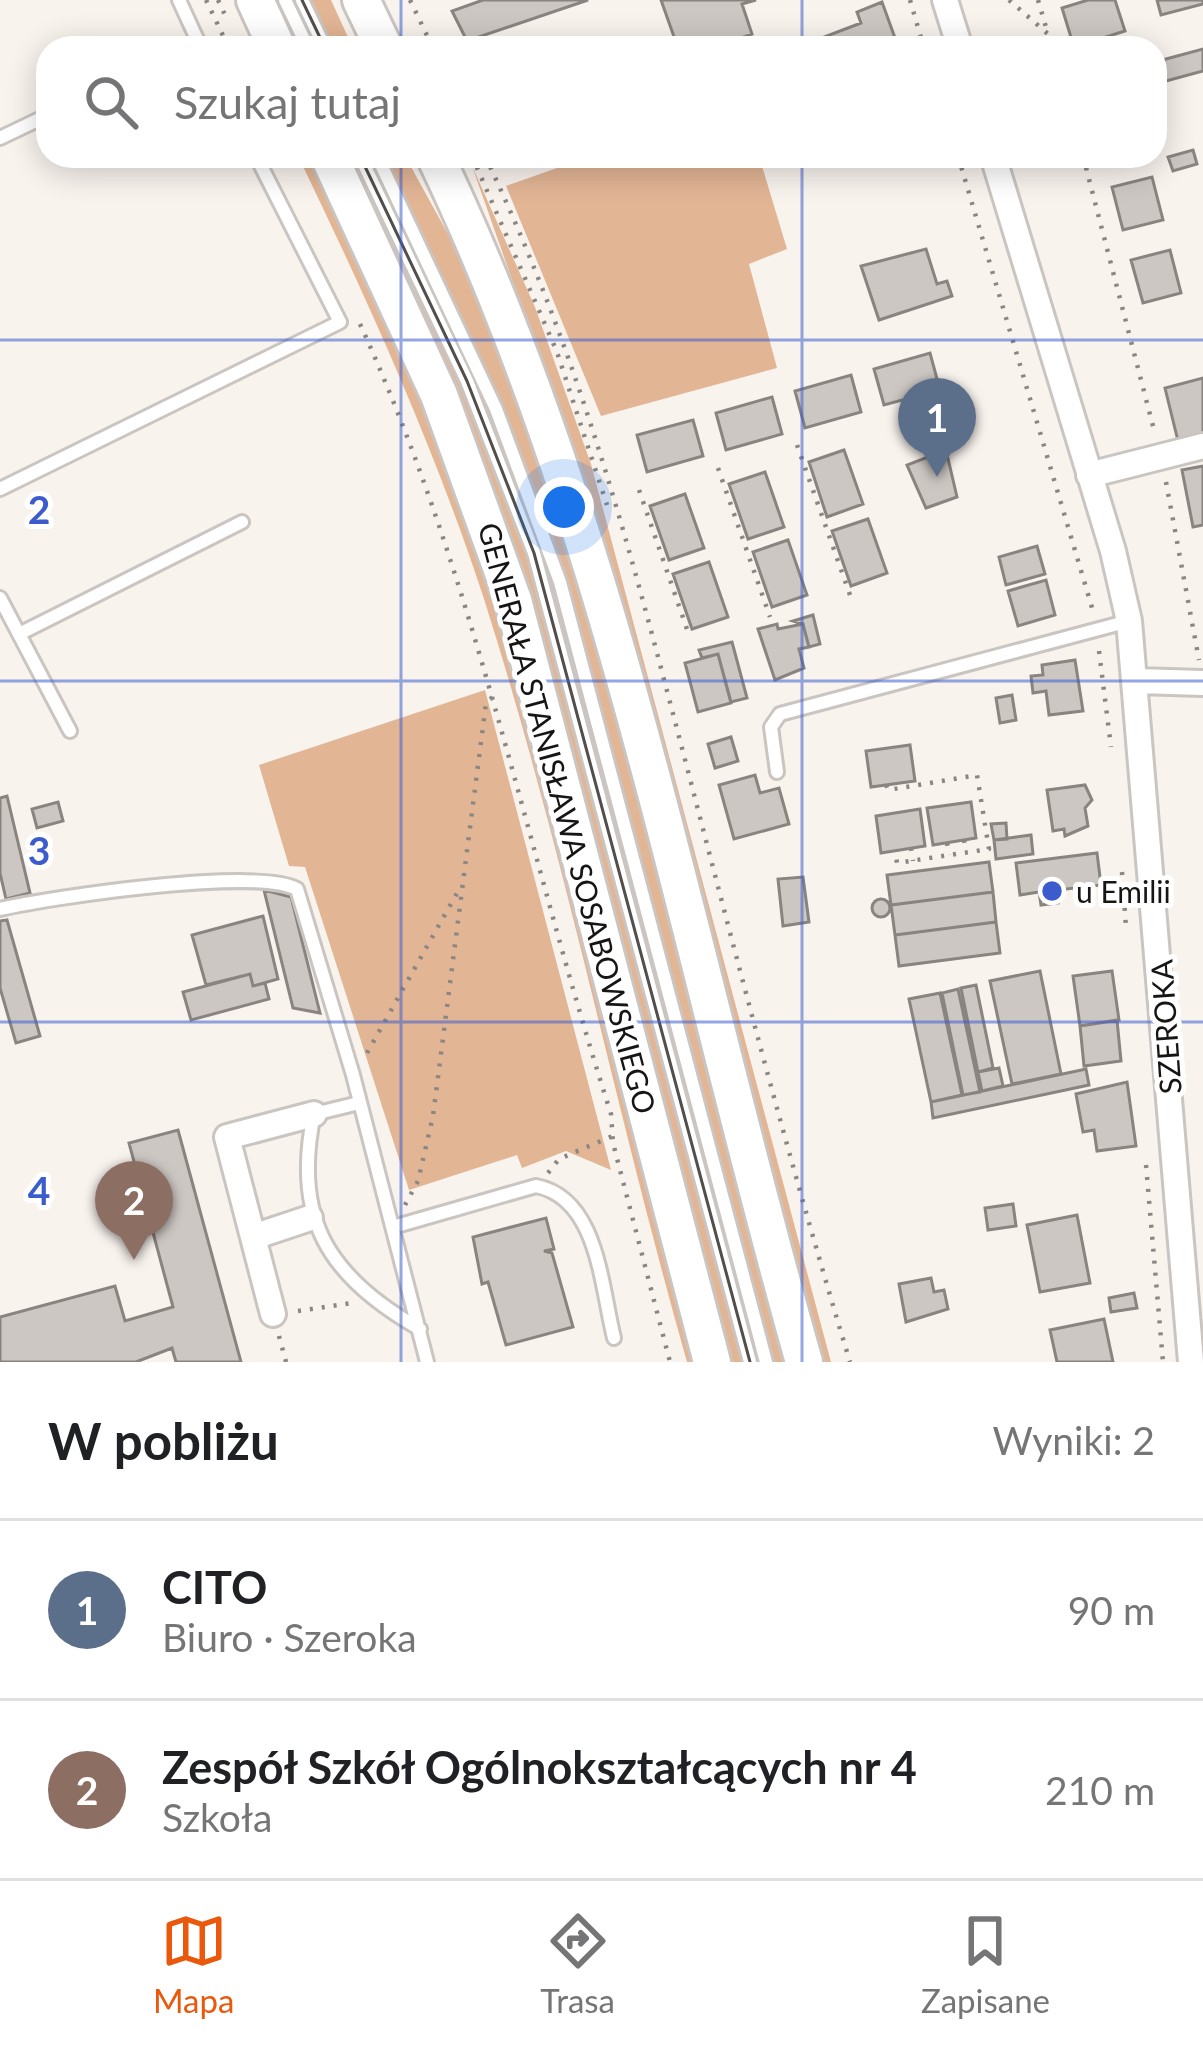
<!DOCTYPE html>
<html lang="pl">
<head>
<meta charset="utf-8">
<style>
  :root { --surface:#fff; --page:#f2f2f2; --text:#202124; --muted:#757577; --line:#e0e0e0; --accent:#ea580c }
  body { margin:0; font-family:Lato,sans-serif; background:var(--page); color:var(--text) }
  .you { position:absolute; left:564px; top:507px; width:42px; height:42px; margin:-30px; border:9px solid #fff; border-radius:50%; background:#1a73e8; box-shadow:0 0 0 18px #1a73e833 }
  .badge { display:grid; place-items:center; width:78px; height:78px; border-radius:50%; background:var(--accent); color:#fff; font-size:39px; font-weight:700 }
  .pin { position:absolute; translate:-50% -99px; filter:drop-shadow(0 3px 6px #0008) }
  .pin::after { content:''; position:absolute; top:63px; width:42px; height:36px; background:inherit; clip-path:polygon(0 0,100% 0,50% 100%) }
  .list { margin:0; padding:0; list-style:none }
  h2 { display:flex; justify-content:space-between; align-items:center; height:156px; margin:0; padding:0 48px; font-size:51px }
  h2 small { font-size:39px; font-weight:400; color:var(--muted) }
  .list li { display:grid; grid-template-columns:78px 1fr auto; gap:36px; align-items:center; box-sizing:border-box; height:180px; padding:0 48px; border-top:3px solid var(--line) }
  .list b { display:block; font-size:45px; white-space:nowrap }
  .list p { margin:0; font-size:39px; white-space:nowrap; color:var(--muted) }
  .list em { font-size:39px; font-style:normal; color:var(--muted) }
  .icon { flex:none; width:66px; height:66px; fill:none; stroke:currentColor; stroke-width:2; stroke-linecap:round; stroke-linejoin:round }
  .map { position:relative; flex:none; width:1203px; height:1362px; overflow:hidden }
  .search { position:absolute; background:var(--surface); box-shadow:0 6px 30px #0003; left:36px; right:36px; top:36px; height:132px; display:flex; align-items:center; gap:30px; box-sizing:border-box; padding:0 42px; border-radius:36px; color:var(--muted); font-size:45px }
  .sheet { height:516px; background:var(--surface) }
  nav { display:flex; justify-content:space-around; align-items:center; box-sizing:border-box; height:168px; border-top:3px solid var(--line); background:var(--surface); font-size:33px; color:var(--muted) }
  nav a { display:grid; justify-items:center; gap:6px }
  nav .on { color:var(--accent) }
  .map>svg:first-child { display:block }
  .green { fill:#e2b595 }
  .building { fill:#cdc7c3; stroke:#8a8481; stroke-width:3 }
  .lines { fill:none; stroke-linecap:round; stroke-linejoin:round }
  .lane-casing { stroke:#cbc5c1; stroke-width:18 }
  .street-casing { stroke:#cbc5c1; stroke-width:30 }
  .secondary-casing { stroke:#cbc5c1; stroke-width:42 }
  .path { stroke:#8a8683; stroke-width:4.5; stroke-dasharray:3 9; stroke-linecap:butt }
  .lane { stroke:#fff; stroke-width:12 }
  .street { stroke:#fff; stroke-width:24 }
  .secondary { stroke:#fff; stroke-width:36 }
  .tram { stroke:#514e4b; stroke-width:3 }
  .grid { fill:none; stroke:#3c5cce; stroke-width:3; stroke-opacity:0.55 }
  .poi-dot { fill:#3c5cce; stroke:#fff; stroke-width:4.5 }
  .labels { text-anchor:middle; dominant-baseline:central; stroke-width:10; stroke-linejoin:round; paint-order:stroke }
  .street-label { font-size:30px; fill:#171513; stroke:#fff }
  .poi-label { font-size:30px; fill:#171513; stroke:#fff; text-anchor:start }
  .grid-label { font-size:39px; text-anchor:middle; font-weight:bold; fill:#3c5cce; stroke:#fff; stroke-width:10; stroke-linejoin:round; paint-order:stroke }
</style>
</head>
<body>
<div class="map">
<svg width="1203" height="1362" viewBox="0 0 1203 1362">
  <rect width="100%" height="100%" fill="#f9f3ee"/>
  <path class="green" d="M309,0H331L353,48H332Z
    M298,156H314L382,300L494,583L698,1362H687C615,1109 564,850 484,599C434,446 368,301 298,156Z
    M346,156H354L465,390L540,587L745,1362H727L558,705Z
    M384,156H405L480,292L564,519L790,1362H772L556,550L496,391Z
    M591,156H759L787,249L749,264L777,368L601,416L506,186Z
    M472,166L535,307L591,464L831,1362H819L561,419Z
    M485,690L611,1170L566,1151L522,1168L517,1155L409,1190L305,867L289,866L259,765Z"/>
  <path class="building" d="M483,0H588L467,41L452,11Z
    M661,0H756L742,4L752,34L733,41L735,48H678Z
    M1088,0H1115L1125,31L1074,47L1062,8Z
    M1157,0H1203V4L1161,15Z
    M882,2L895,38L869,48H819L816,40L861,23L857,12Z
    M1203,49V71L1155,84V62Z
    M1193,150L1197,164L1173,171L1168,157Z
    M1152,177L1163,220L1123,230L1112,187Z
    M926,249L937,284L947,281L952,296L879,320L861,266Z
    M1170,250L1181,293L1143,303L1131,260Z
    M930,353L940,390L884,405L874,369Z
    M851,375L861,412L805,428L795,391Z
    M1203,378V434L1178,441L1165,388Z
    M772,397L782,434L726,450L716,413Z
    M693,420L703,456L647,472L637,435Z
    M844,450L863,504L827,517L809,462Z
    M946,450L957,497L926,508L907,465Z
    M1203,466V525L1193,527L1182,470Z
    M765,472L784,527L748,539L729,484Z
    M685,494L704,548L669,560L650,506Z
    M868,519L887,573L851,586L832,531Z
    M788,540L807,595L772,607L753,552Z
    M1037,546L1045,574L1006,585L999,557Z
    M709,562L728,617L692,629L673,574Z
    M1046,580L1055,615L1018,626L1008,591Z
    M813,615L820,644L809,647L803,624L793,621Z
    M777,624L778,629L803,624L809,647L799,649L804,668L775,680L758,629Z
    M732,642L747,698L731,702L718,654L702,658L699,650Z
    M718,654L731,703L698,712L685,663Z
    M1075,660L1083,711L1049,715L1046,691L1033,693L1031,676L1043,675L1042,665Z
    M1012,695L1016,720L1000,723L996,698Z
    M731,737L738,761L715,768L708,744Z
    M910,745L915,781L871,787L866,751Z
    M755,775L760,793L779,788L789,824L734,839L719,785Z
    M1085,785L1092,800L1085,808L1088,826L1065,836L1064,829L1053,831L1047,790Z
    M7,796L30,893L6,899L0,873V798Z
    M58,802L63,821L37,828L32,809Z
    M971,802L976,838L933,845L927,808Z
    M920,809L925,846L881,853L876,816Z
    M1006,823L1007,839L994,840L991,824Z
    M1031,835L1033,854L996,859L994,840Z
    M1097,853L1101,885L1057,890L1058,903L1041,905L1039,892L1020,895L1016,863Z
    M989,862L993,892L891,905L887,875Z
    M803,877L809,922L783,926L778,879Z
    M264,890L291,897L320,1013L293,1008Z
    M993,892L996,922L895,935L891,905Z
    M872 908a9 9 0 1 1 18 0a9 9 0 1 1-18 0Z
    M263,916L278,979L253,986L250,974L206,985L192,935Z
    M7,920L40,1036L16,1043L0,988V921Z
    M996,922L1000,953L899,966L895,935Z
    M1040,971L1061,1074L1012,1084L990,981Z
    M1112,971L1119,1020L1080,1026L1073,976Z
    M250,974L253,986L265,983L269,999L191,1020L183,992Z
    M976,985L993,1068L978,1072L961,988Z
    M958,989L980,1092L963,1095L942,993Z
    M940,993L962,1095L931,1102L909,999Z
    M1117,1020L1121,1061L1084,1066L1080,1026Z
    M999,1068L1003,1086L982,1091L978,1072Z
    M1086,1069L1089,1085L933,1118L931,1102Z
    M1127,1082L1136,1146L1097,1151L1094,1130L1083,1132L1076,1094Z
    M178,1130L241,1362H176L172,1348L136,1362H0V1317L115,1286L125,1321L173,1307L129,1143Z
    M1013,1204L1016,1226L988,1230L985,1208Z
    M1077,1215L1090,1283L1040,1292L1027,1225Z
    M546,1218L554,1249L544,1251L552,1253L573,1327L506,1345L488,1282L482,1284L473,1237Z
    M931,1278L934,1292L944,1290L948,1309L906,1322L899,1284Z
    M1134,1293L1137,1308L1111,1312L1109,1298Z
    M1104,1319L1113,1362H1057L1050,1330Z"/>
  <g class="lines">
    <defs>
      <path id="lane" d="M179,0L201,48
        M285,0L308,48
        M302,0L325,48
        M0,138L48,115
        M360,156L467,381L534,553L750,1362
        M377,156L496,409L560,582L766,1362
        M0,489L340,322L256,156
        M0,598L70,731
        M19,634L242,522
        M777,772L771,727L780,714L1129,621
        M0,909C53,897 256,867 297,889L353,1075L427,1362
        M359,1103L314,1114C292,1218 328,1277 420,1329
        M393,1227L536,1186C598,1198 601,1286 614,1338"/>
      <path id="street" d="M945,0L960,48
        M993,156L1113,551L1129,621L1191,1362
        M1089,475L1203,446
        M1137,681L1203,683
        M253,1237L310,1218
        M273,1314L227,1137L314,1114"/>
      <path id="secondary" d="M255,0L277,48
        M361,0L384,48
        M329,156L439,395L513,600L712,1362
        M435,156C617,537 689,959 804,1362"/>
    </defs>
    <use href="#lane" class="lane-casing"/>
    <use href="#street" class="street-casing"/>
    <use href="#secondary" class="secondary-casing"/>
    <path class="path" d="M206,0L229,48
      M218,0L226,17
      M410,0L433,48
      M910,0L924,48
      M1009,0L1048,34L1051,48
      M1038,0L1048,34
      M472,156L557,352L607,505
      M485,156C583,362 632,557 689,775C740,972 791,1168 850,1362
      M958,156L1093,611
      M1083,156L1154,430
      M360,324C476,578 526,850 611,1114L613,1143L670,1362
      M797,445L850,595
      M718,468L770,617
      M1166,482L1199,660
      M639,490L689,635
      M1099,651L1111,747
      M886,785L888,790L977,775L989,849L897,863L895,851
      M964,840L966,852
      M947,843L949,855
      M911,848L913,861
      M1122,872L1126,927
      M367,1053L461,886
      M1146,1165L1163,1362
      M548,1173L559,1159L615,1135
      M405,1205L418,1181L433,1116L486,703L495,695
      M298,1311L352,1303
      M279,1336L286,1362"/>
    <use href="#lane" class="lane"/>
    <use href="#street" class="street"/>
    <use href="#secondary" class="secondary"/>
    <path class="tram" d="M302,0L325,48
      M360,156L467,381L534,553L750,1362"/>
  </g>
  <path class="grid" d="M401,0V48M802,0V48M401,156V1362M802,156V1362M0,340H1203M0,681H1203M0,1022H1203"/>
  <circle class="poi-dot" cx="1052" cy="891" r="12"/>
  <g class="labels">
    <g class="street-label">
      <text transform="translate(568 818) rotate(75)">GENERAŁA STANISŁAWA SOSABOWSKIEGO</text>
      <text transform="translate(1165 1027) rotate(-94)">SZEROKA</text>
    </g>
    <g class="poi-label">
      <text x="1076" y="891">u Emilii</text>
    </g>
  </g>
  <g class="grid-label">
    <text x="39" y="524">2</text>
    <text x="39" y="865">3</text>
    <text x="39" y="1205">4</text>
  </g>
</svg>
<div class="you"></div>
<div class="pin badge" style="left:937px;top:477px;background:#5c6f8a">1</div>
<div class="pin badge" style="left:134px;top:1260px;background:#8d6e63">2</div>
<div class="search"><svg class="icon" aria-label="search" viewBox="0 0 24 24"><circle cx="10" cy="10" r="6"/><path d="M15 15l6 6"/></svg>Szukaj tutaj</div>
</div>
<section class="sheet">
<h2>W pobliżu<small>Wyniki: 2</small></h2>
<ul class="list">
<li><span class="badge" style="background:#5c6f8a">1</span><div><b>CITO</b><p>Biuro · Szeroka</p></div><em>90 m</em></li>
<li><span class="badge" style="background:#8d6e63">2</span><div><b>Zespół Szkół Ogólnokształcących nr 4</b><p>Szkoła</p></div><em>210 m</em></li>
</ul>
</section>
<nav>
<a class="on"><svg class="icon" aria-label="map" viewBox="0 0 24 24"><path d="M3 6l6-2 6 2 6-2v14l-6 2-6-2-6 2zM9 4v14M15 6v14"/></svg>Mapa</a>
<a><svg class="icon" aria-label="directions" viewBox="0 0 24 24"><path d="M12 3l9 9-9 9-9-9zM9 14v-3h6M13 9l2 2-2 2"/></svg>Trasa</a>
<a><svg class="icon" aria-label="saved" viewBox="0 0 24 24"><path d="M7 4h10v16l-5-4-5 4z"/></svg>Zapisane</a>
</nav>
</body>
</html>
